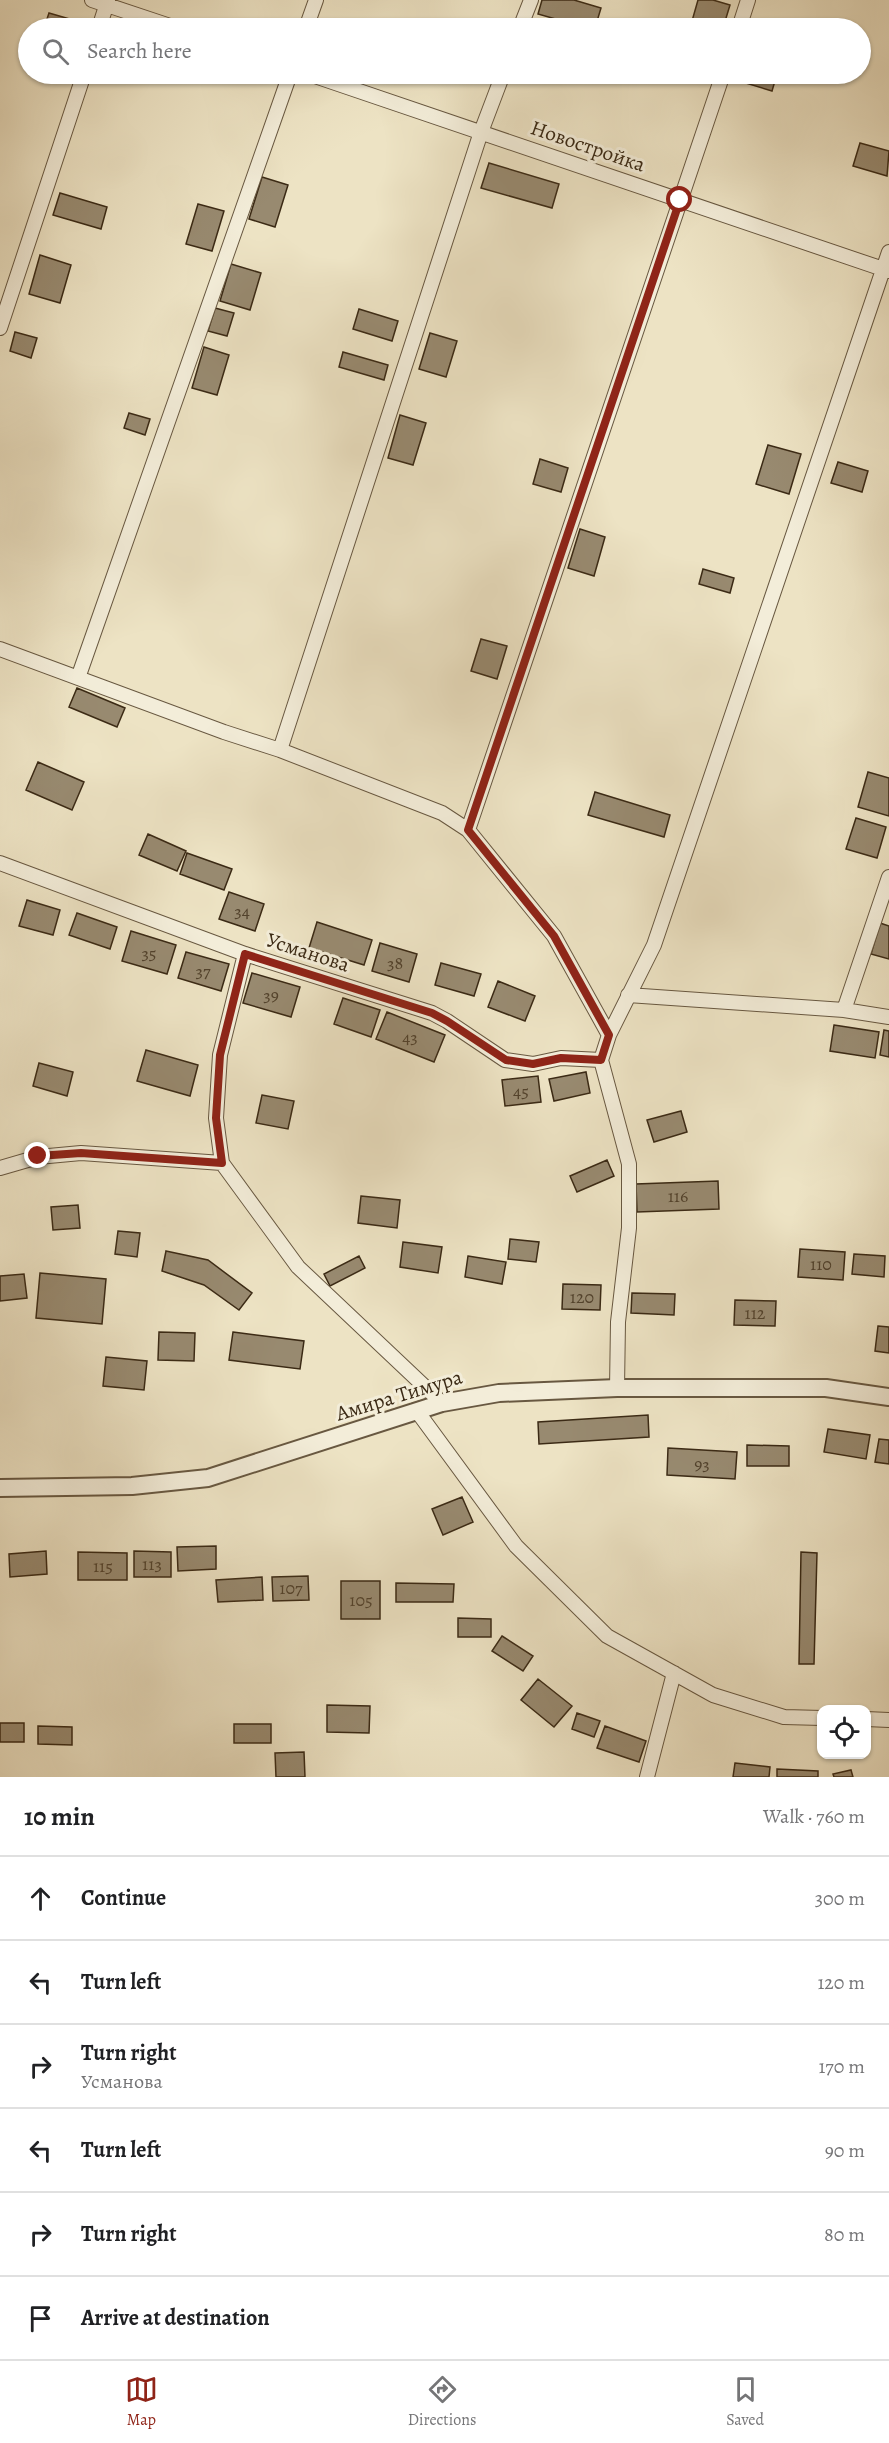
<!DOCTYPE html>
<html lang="en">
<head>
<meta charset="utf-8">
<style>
  :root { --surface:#fff; --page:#f2f2f2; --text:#202124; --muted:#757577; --line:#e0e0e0; --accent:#8f2418 }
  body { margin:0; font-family:Alegreya,serif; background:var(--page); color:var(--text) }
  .controls { position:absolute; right:18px; bottom:18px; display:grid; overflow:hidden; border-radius:12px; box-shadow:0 2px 4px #0004 }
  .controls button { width:54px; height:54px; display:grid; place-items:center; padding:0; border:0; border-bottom:2px solid var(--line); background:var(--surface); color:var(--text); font:30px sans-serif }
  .stop { position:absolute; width:18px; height:18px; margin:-14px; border:4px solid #8f2418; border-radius:50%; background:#fff }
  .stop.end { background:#8f2418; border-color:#fff; box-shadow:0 2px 6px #0008 }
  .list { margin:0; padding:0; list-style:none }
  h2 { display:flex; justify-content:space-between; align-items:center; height:78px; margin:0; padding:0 24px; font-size:26px }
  h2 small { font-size:20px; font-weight:400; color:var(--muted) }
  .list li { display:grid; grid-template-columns:39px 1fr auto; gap:18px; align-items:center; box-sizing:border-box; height:84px; padding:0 24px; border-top:2px solid var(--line) }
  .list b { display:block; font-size:22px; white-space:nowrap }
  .list p { margin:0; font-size:20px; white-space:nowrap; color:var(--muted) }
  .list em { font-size:20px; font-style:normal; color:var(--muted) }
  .icon { flex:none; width:33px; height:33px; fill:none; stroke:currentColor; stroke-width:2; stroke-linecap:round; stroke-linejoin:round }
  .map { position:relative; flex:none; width:889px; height:1777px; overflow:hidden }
  .search { position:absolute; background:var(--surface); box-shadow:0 2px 4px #0004; left:18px; right:18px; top:18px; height:66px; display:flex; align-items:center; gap:15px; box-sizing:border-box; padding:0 21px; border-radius:33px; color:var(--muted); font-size:22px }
  .sheet { height:582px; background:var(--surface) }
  nav { display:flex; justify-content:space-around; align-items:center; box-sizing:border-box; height:84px; border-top:2px solid var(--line); background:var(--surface); font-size:16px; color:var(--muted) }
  nav a { display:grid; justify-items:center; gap:3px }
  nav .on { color:var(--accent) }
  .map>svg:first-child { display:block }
  .building { fill:#988a70; stroke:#3b2a15; stroke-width:1.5 }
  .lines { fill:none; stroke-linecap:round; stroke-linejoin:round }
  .minor-casing { stroke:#685841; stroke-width:16 }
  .tertiary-casing { stroke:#685841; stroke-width:20 }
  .minor { stroke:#f3edd9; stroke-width:14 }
  .tertiary { stroke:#f3edd9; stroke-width:16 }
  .route { stroke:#8f2418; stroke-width:8 }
  .labels { text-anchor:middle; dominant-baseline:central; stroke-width:6; stroke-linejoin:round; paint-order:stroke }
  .number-label { font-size:18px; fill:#52422c }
  .street-label { font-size:21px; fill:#3b2a15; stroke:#f3edd9 }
</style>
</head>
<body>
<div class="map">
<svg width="889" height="1777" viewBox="0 0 889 1777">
  <rect width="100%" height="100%" fill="#ede3c4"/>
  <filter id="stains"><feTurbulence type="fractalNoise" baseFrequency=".00333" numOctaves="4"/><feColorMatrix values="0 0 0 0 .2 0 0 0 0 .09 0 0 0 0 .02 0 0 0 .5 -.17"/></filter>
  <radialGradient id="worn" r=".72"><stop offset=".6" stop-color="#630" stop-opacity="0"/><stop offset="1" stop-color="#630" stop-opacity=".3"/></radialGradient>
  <path class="building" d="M542,0H574L601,8L595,28H587L538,14Z
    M698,0H713L730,5L723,28H690Z
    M49,13L80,22L78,28H44Z
    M741,74H777L772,91L739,81Z
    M860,143L889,151L887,176L853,166Z
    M489,163L559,184L552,208L481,188Z
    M262,177L288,185L275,227L249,219Z
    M60,193L107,207L101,229L53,215Z
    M198,204L224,211L212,251L186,244Z
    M40,255L71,265L60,303L29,294Z
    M231,264L261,273L250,310L220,301Z
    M215,308L234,313L227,336L208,331Z
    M359,309L398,321L392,341L353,329Z
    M15,332L37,338L31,358L10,351Z
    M430,333L457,341L446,377L419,369Z
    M204,347L229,355L217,395L192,388Z
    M343,352L388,365L384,380L339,367Z
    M129,413L150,419L145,435L124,428Z
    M400,415L426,423L413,465L388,458Z
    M768,445L801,454L789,494L756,484Z
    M540,459L568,468L561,492L533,484Z
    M838,462L868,471L862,492L831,483Z
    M580,529L605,537L594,576L568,568Z
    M703,569L734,578L730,593L699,584Z
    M481,639L507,646L497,679L471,671Z
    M77,688L125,708L117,727L69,707Z
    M38,762L84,782L72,810L26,790Z
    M868,772L889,778V816L858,807Z
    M595,792L670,815L664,837L588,815Z
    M856,818L886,827L877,858L846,849Z
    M148,834L186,851L177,871L139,855Z
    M187,853L232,869L224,890L180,874Z
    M229,892L264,904L255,931L219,919Z
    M27,900L60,910L53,935L19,926Z
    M77,913L117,927L110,949L69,935Z
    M317,922L372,940L364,965L309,948Z
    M880,923L889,926V959L871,954Z
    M131,931L176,945L167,974L122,961Z
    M380,943L417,954L409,982L372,971Z
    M186,952L229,964L221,991L178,978Z
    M441,963L481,974L474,996L435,985Z
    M252,973L300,987L291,1017L243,1003Z
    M498,981L535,996L525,1021L488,1007Z
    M343,998L380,1010L371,1037L334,1024Z
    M387,1012L445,1035L434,1062L376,1039Z
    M834,1025L879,1032L875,1058L830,1051Z
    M884,1030L889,1031V1057L880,1055Z
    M146,1050L198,1065L190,1096L137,1081Z
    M39,1063L73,1072L67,1096L33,1086Z
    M586,1072L590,1093L554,1101L549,1079Z
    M538,1076L541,1102L505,1106L502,1080Z
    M262,1095L294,1101L288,1129L256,1123Z
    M681,1111L687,1132L654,1142L647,1120Z
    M607,1160L614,1176L577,1192L570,1176Z
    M718,1181L719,1209L637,1212L636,1184Z
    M361,1196L400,1200L397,1228L358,1223Z
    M78,1205L80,1228L53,1230L51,1207Z
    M118,1231L140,1233L137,1257L115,1254Z
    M510,1239L539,1242L536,1262L508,1259Z
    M403,1242L442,1247L438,1273L400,1267Z
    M800,1249L845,1252L843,1280L798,1277Z
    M166,1251L208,1260L252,1293L239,1310L204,1285L162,1271Z
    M854,1254L885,1256L884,1277L852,1274Z
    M359,1256L365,1268L330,1286L324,1274Z
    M468,1256L506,1262L502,1284L465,1277Z
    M40,1273L106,1279L102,1324L36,1318Z
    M24,1274L27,1298L0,1301V1276Z
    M563,1284L601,1285L600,1310L562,1309Z
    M632,1293L675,1294L674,1315L631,1313Z
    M735,1300L776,1301L775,1326L734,1325Z
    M878,1326L889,1327V1353L875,1351Z
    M159,1332L195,1333L194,1361L158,1360Z
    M233,1332L304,1341L300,1369L229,1360Z
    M106,1357L147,1361L144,1390L103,1386Z
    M648,1415L649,1437L539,1444L538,1422Z
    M828,1429L870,1435L866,1459L824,1452Z
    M879,1439L889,1440V1464L875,1462Z
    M747,1445L789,1446V1466H747Z
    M668,1448L737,1452L735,1479L667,1475Z
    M462,1497L473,1522L443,1535L432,1509Z
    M216,1546V1569L178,1571L177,1547Z
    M46,1551L47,1574L10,1577L9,1554Z
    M134,1551L171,1552V1577H134Z
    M78,1552L127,1553V1580H78Z
    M801,1552L817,1553L814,1664H799Z
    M308,1576L309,1600L273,1601L272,1577Z
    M262,1577L263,1600L218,1602L216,1580Z
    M341,1581H380V1619H341Z
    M396,1583L454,1584L453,1602H396Z
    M458,1618L491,1619V1637H458Z
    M502,1636L533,1656L523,1671L492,1651Z
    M538,1679L572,1706L554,1727L521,1700Z
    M327,1705L370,1706L369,1733L327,1732Z
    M577,1713L600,1721L594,1737L572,1729Z
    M0,1723H24V1742H0Z
    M234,1724H271V1743H234Z
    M38,1726L72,1727V1745L38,1744Z
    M605,1726L646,1741L639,1762L597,1748Z
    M304,1752L305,1777H276L275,1753Z
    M735,1763L770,1767L769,1777H733Z
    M777,1769L818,1771V1777H777Z
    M851,1770L853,1777H834L833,1774Z"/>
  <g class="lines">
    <defs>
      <path id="minor" d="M92,0L176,28
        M99,28L108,0
        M306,28L316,0
        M520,28L531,0
        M739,28L748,0
        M309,74L889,271
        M0,328L84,74
        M0,649L224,732L280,750L442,813L468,830L554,936L609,1035
        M78,678L290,74
        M280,750L481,132L503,74
        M468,830L723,74
        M0,863L245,954L432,1013L447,1021L505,1060L533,1064L561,1058L601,1060
        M245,954L220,1055L216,1118L222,1163L298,1267L442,1403
        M628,995L844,1010L889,1017
        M844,1010L889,877
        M0,1168L38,1157L81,1153L222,1163
        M617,1388L618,1322L629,1228V1164L601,1060L609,1035L654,945L889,252
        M417,1411L516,1546L607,1636L713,1695L784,1717L822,1718
        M866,1719L889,1720
        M647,1777L674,1673"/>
      <path id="tertiary" d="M0,1488L132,1486L208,1478L442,1403L499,1393L617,1388H826L889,1397"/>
    </defs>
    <use href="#minor" class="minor-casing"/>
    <use href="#tertiary" class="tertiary-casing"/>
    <use href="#minor" class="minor"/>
    <use href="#tertiary" class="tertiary"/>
  </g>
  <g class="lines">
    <path class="route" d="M38,1156L81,1153L222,1163L216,1118L220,1055L245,954L432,1013L447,1021L506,1060L533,1064L561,1058L601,1060L609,1035L554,936L468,830L680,200"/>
  </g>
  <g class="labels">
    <g class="number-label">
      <text x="242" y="911">34</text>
      <text x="149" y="953">35</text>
      <text x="395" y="963">38</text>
      <text x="203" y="971">37</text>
      <text x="271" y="995">39</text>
      <text x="410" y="1037">43</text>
      <text x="521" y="1091">45</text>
      <text x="678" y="1196">116</text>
      <text x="821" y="1264">110</text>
      <text x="582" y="1297">120</text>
      <text x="755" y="1313">112</text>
      <text x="702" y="1464">93</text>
      <text x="152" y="1564">113</text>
      <text x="103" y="1566">115</text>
      <text x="291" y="1588">107</text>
      <text x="361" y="1600">105</text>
    </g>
    <g class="street-label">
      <text transform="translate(588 146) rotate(19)">Новостройка</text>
      <text transform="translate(308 952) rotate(18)">Усманова</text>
      <text transform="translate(399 1395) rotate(-17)">Амира Тимура</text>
    </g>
  </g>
  <rect width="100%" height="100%" filter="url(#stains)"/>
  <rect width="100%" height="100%" fill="url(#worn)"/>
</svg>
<div class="controls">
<button><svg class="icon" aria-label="locate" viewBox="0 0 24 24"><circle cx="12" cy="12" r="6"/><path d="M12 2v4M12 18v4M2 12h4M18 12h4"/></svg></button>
</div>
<div class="stop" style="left:680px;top:200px"></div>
<div class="stop end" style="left:38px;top:1156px"></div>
<div class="search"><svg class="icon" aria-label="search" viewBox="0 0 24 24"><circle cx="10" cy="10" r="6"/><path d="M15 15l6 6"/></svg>Search here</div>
</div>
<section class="sheet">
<h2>10 min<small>Walk · 760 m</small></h2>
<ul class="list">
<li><svg class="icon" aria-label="ahead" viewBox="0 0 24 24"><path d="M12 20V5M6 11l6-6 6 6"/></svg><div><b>Continue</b></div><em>300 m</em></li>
<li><svg class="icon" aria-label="left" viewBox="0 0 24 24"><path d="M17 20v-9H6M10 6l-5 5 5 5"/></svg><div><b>Turn left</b></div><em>120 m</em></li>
<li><svg class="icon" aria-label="right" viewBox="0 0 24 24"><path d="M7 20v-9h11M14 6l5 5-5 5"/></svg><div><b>Turn right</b><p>Усманова</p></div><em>170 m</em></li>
<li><svg class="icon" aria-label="left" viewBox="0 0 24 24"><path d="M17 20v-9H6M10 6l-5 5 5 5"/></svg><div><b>Turn left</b></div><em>90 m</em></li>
<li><svg class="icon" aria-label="right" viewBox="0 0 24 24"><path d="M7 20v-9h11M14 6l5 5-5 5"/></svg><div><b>Turn right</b></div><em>80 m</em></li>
<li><svg class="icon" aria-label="arrive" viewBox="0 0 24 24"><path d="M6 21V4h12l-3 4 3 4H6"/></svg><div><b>Arrive at destination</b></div></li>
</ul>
</section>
<nav>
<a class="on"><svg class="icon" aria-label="map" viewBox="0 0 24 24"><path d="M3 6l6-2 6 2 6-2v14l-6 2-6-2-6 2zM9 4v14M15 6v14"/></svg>Map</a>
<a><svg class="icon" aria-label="directions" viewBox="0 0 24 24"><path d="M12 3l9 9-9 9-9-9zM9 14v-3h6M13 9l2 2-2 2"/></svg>Directions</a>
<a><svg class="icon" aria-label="saved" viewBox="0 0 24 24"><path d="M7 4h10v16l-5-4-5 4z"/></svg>Saved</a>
</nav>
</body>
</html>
